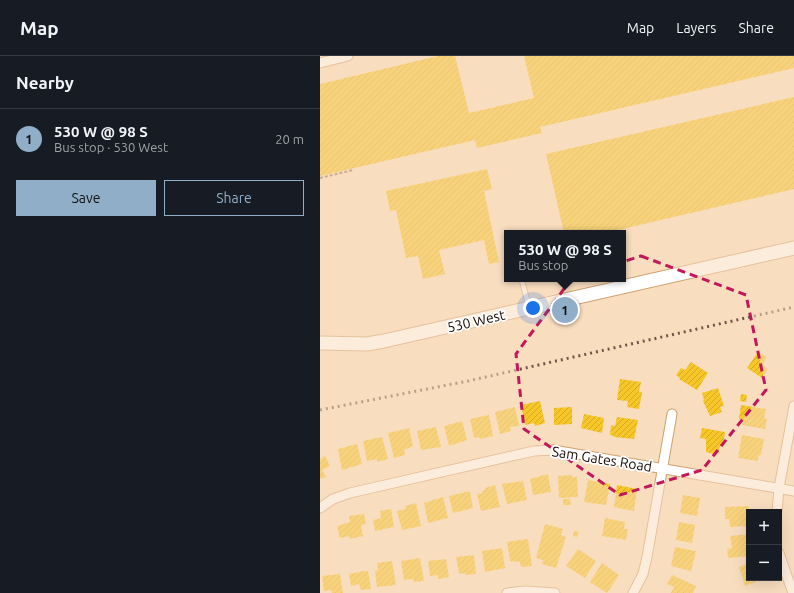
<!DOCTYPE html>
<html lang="en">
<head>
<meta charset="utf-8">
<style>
  :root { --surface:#171b24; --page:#20242c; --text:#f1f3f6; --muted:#9ea1a6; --line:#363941; --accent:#91aec8 }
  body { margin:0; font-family:Ubuntu,sans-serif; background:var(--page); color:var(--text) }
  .controls { position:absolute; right:12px; bottom:12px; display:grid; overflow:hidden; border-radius:0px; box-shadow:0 4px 16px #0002 }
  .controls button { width:36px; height:36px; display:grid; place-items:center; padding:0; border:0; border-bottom:1px solid var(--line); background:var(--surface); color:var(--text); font:20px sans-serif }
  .you { position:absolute; left:213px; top:252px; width:14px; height:14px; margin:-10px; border:3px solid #fff; border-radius:50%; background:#1a73e8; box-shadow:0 0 0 6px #1a73e833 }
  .badge { display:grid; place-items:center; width:26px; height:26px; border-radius:50%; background:var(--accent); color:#111; font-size:13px; font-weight:700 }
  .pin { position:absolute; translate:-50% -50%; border:2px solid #fff; box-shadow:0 1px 4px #0006 }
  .popup { position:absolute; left:184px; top:174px; width:122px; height:52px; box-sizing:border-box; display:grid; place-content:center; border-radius:0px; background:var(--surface); filter:drop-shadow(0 1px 3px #0005); font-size:13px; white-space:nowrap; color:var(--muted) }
  .popup b { font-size:15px; color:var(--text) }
  .popup::after { content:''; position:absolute; left:50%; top:100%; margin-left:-8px; border:8px solid transparent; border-top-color:var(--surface) }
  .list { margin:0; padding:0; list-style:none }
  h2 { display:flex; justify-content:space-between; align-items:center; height:52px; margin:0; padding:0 16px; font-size:17px }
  h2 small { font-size:13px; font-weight:400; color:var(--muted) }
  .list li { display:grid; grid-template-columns:26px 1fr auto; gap:12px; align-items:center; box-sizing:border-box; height:60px; padding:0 16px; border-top:1px solid var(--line) }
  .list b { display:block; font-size:15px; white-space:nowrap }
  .list p { margin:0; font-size:13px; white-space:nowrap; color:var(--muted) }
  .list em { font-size:13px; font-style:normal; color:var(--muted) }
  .actions { display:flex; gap:8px; padding:12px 16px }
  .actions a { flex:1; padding:9px 0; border:1px solid var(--accent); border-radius:0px; text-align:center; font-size:14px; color:var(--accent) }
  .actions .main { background:var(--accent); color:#111 }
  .map { position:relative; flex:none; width:474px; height:537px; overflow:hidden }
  header { display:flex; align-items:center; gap:24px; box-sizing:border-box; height:56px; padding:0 20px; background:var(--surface); border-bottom:1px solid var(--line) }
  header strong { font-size:19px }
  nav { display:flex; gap:22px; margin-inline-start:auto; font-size:14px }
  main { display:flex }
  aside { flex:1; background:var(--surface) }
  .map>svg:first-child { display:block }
  .building { fill:url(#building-hatch) }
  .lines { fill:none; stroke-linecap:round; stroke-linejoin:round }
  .lane-casing { stroke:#cda16f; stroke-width:6 }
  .street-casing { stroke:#cda16f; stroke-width:11 }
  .secondary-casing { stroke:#cda16f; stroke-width:15 }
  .path { stroke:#897360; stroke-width:2; stroke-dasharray:3 2; stroke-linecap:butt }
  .lane { stroke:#fff; stroke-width:4.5 }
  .street { stroke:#fff; stroke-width:9 }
  .secondary { stroke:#fff; stroke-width:13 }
  .rail { stroke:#6d5848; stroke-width:3; stroke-dasharray:2 4; stroke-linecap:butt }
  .marked { fill:none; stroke:#c2185b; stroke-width:3; stroke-dasharray:8 5; stroke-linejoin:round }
  .labels { text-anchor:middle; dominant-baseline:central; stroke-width:3.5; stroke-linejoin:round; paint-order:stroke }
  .street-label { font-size:14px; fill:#180800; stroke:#fff }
</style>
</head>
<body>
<header>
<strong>Map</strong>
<nav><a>Map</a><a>Layers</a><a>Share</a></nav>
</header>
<main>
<aside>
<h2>Nearby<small></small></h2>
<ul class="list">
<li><span class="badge">1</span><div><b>530 W @ 98 S</b><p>Bus stop · 530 West</p></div><em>20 m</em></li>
</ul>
<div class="actions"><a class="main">Save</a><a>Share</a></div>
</aside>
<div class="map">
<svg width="474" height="537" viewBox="0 0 474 537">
  <defs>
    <pattern id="building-hatch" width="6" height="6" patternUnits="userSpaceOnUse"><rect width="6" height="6" fill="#f7c628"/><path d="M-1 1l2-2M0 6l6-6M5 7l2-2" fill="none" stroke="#d3a922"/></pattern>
  </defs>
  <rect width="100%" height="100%" fill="#f9ddbf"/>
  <path class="building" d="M118,0H135L149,57L214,42L204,0H474V12L220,71L222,77L157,92L155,84L0,120V28Z
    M474,41V133L285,177H244L226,98Z
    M167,113L172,133L164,135L179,206L169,208L164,184L119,194L125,218L103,223L98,200L86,202L76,154L70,155L66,135Z
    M438,296L447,301L442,309L448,313L442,322L427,312Z
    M371,306L388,317L377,334L359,323L360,322L356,319L361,312L365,314Z
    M300,323L321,326L319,336H322L319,353L307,351L308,345L297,344Z
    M398,332L404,350L400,351L402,356L390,360L383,345L384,344L382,337Z
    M421,338L427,339L426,346L420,345Z
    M220,345L225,367L215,370L214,367L205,369L201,349Z
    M421,349L446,353L444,362L447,363L445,373L422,369L423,364L419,363Z
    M195,351L199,370L190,371L191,375L180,378L175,356Z
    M252,351V368L234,369V352Z
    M264,358L284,362L282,377L261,372Z
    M169,359L173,380L160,383L159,381L154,382L150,363Z
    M297,361L318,364L314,383L294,381V380L290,379L291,369L295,370Z
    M142,365L147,384L129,390L124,370Z
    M116,371L121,391L101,394L97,375Z
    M89,372L93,390L84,394L85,399L74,402L68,377Z
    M382,372L405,376L403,390H400L398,399L386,396V383L380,382Z
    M422,379L444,383L441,398L438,401V405L418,402Z
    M62,381L68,403L57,406V403L47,405L43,385Z
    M37,388L42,408L22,414L18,393Z
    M5,400L10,410L2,414L6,421L0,423V403Z
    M228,418L231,436L213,439L210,423Z
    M252,419V421H257L258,441L239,442L238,420Z
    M268,424L290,428L286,449L264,446Z
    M203,425L207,444L187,448L182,428Z
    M175,429L180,451L161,455L157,438L163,437L162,435L165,434V432Z
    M297,429L317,433L314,455L294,451Z
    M150,435L153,452L133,457L129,440Z
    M363,439L380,442L377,460L360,457Z
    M123,441L128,462L108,467L104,447Z
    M243,443H250L251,449H243Z
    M96,447L101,470L82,474L77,455L86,453L85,450Z
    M429,450V470L410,471L409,463H405V451Z
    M71,453L74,471L55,475L53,464L61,462L60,455Z
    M44,458L46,468L41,469L43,480L30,483L29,480L20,482L17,470L30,466L29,460Z
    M285,462L305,466L304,473H308L306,484L282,480Z
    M359,466L375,469L372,487L356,484Z
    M225,468L243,473L241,479L246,481L236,512L222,508L223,504L216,502Z
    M254,475L259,476L257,481L253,480Z
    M429,478V500L408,502L407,493L412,492L410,480Z
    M208,483L212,510L201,511L200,506L190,505L187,486Z
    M355,491L376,495L371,515L351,510Z
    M182,492L185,512L165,516L162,495Z
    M258,493L276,505L265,522L246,510Z
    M154,499L156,518L145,519V517L139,518L136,501Z
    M100,502L104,525L94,526L93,523L84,524L81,505Z
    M126,503L129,521L118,523V519L110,520L108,505Z
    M72,505L76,529L57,531L55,515L58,514L57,507Z
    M282,507L299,519L287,537L270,526Z
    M429,507V522H434L436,526L425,530L419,511Z
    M44,515H48L51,533L41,534L39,528L31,530L29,518Z
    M20,518L23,537H12L11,534L4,535L2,520Z
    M352,519L376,530L373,537H351L354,531L347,528Z"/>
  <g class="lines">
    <defs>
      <path id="lane" d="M202,225L209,251"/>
      <path id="street" d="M0,7L28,0
        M0,452L13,443L30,437L214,395L233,394L474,435
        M457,456L459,432L474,350
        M459,497L473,537
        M187,537L205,535L235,537
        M313,537L323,518L327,501L352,358"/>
      <path id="secondary" d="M0,287L47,288L64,285L474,192"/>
    </defs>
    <use href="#lane" class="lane-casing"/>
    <use href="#street" class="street-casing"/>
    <use href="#secondary" class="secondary-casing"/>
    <path class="path" d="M0,122L33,114"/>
    <use href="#lane" class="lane"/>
    <use href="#street" class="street"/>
    <use href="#secondary" class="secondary"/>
    <path class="rail" d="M0,354L148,325L474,251"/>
  </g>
  <path d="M0 0H474V537H0ZM321,200L426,239L446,334L382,414L300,439L204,373L196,298L252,222Z" fill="#f9ddbf" fill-opacity=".55" fill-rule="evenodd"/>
  <path class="marked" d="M321,200L426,239L446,334L382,414L300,439L204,373L196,298L252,222Z"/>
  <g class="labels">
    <g class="street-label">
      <text transform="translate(156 265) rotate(-13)">530 West</text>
      <text transform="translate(282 403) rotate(9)">Sam Gates Road</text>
    </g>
  </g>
</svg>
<div class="controls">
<button>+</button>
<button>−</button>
</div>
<div class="you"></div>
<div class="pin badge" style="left:245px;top:254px">1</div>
<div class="popup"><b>530 W @ 98 S</b>Bus stop</div>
</div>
</main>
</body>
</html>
